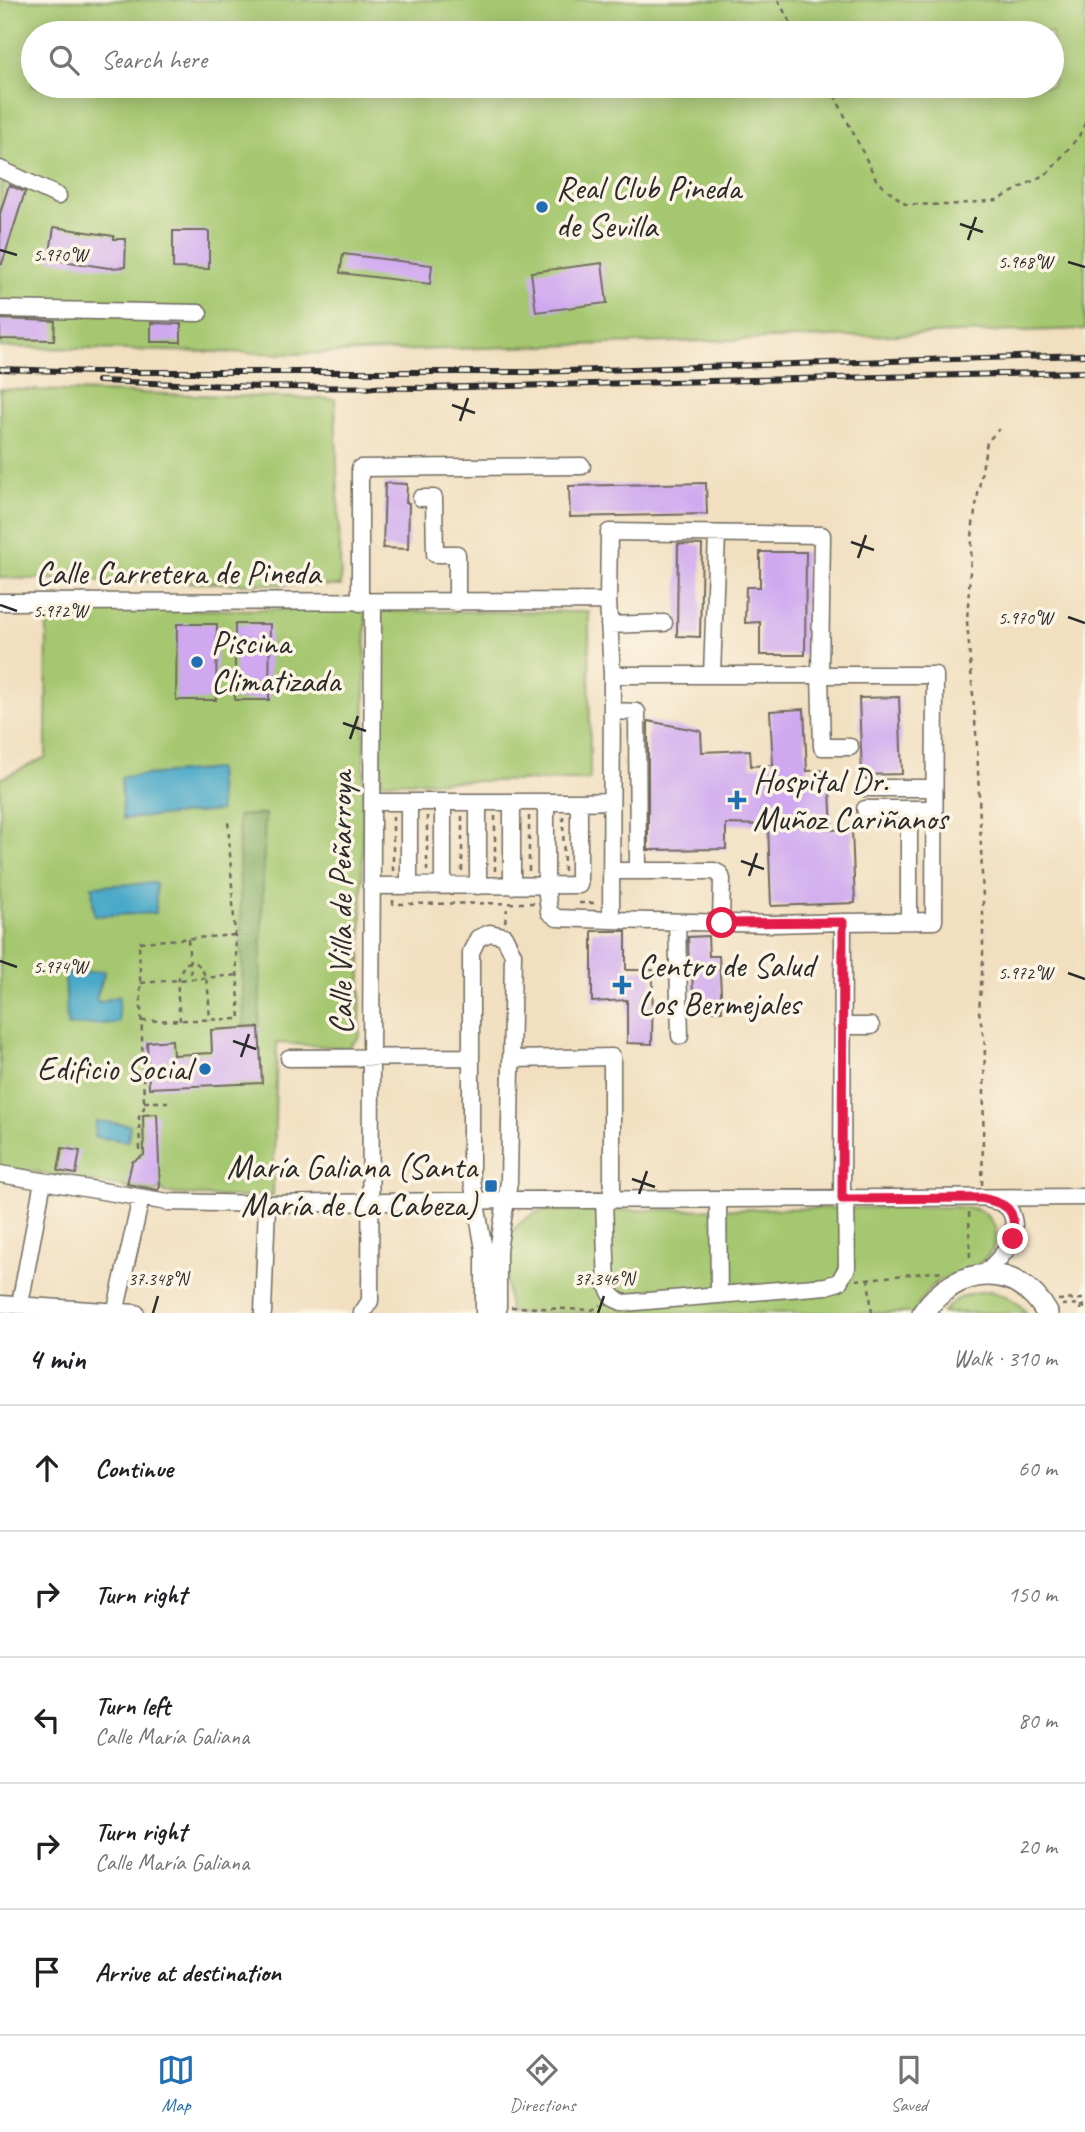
<!DOCTYPE html>
<html lang="en">
<head>
<meta charset="utf-8">
<style>
  :root { --surface:#fff; --page:#f6f6f6; --text:#202124; --muted:#757577; --line:#e0e0e0; --accent:#1f6fb2 }
  body { margin:0; font-family:Caveat,sans-serif; background:var(--page); color:var(--text) }
  .stop { position:absolute; width:21px; height:21px; margin:-16px; border:5px solid #e11d48; border-radius:50%; background:#fff }
  .stop.end { background:#e11d48; border-color:#fff; box-shadow:0 2px 7px #0008 }
  .list { margin:0; padding:0; list-style:none }
  h2 { display:flex; justify-content:space-between; align-items:center; height:91px; margin:0; padding:0 28px; font-size:30px }
  h2 small { font-size:23px; font-weight:400; color:var(--muted) }
  .list li { display:grid; grid-template-columns:46px 1fr auto; gap:21px; align-items:center; box-sizing:border-box; height:126px; padding:0 28px; border-top:2px solid var(--line) }
  .list b { display:block; font-size:26px; white-space:nowrap }
  .list p { margin:0; font-size:23px; white-space:nowrap; color:var(--muted) }
  .list em { font-size:23px; font-style:normal; color:var(--muted) }
  .icon { flex:none; width:38px; height:38px; fill:none; stroke:currentColor; stroke-width:2; stroke-linecap:round; stroke-linejoin:round }
  .map { position:relative; flex:none; width:1085px; height:1313px; overflow:hidden }
  .search { position:absolute; background:var(--surface); box-shadow:0 4px 18px #0003; left:21px; right:21px; top:21px; height:77px; display:flex; align-items:center; gap:18px; box-sizing:border-box; padding:0 24px; border-radius:38px; color:var(--muted); font-size:26px }
  .sheet { height:721px; background:var(--surface) }
  nav { display:flex; justify-content:space-around; align-items:center; box-sizing:border-box; height:98px; border-top:2px solid var(--line); background:var(--surface); font-size:19px; color:var(--muted) }
  nav a { display:grid; justify-items:center; gap:4px }
  nav .on { color:var(--accent) }
  .map>svg:first-child { display:block }
  .green { fill:#a5c770; stroke:#68794e; stroke-width:2; fill-rule:evenodd }
  .forest { fill:#84ac62; stroke:#586c46; stroke-width:2 }
  .water { fill:#49a9c8; stroke:#3a6a7a; stroke-width:2 }
  .building { fill:#cfa8f0 }
  .lines { fill:none; stroke-linecap:round; stroke-linejoin:round }
  .minor-casing { stroke:#706a5f; stroke-width:19 }
  .major-casing { stroke:#706a5f; stroke-width:24 }
  .path { stroke:#706a5f; stroke-width:2.5; stroke-dasharray:5 5; stroke-linecap:butt }
  .minor { stroke:#fff; stroke-width:16 }
  .major { stroke:#fff; stroke-width:21 }
  .rail-casing { stroke:#2b2b2b; stroke-width:6 }
  .rail { stroke:#fcf5e5; stroke-width:3.5; stroke-dasharray:10; stroke-linecap:butt }
  .route { stroke:#e11d48; stroke-width:9 }
  .ticks { fill:none; stroke:#2b2b2b; stroke-width:2.5 }
  .poi-dot { fill:#1f6fb2; stroke:#fcf5e5; stroke-width:2.5 }
  .labels { text-anchor:middle; dominant-baseline:central; stroke-width:7; stroke-linejoin:round; paint-order:stroke }
  .poi-label { font-size:33px; fill:#2b2b2b; stroke:#fcf5e5; text-anchor:start }
  .street-label { font-size:33px; fill:#2b2b2b; stroke:#fcf5e5 }
  .ticks-label { font-size:18px; text-anchor:middle; fill:#2b2b2b; stroke:#fcf5e5; stroke-width:7; stroke-linejoin:round; paint-order:stroke }
</style>
</head>
<body>
<div class="map">
<svg width="1085" height="1313" viewBox="0 0 1085 1313">
  <rect width="100%" height="100%" fill="#fcf5e5"/>
  <filter id="ink" filterUnits="userSpaceOnUse"><feTurbulence type="fractalNoise" baseFrequency=".0143" numOctaves="2"/><feDisplacementMap in="SourceGraphic" scale="14" xChannelSelector="R" yChannelSelector="G"/><feConvolveMatrix kernelMatrix="1 2 1 2 8 2 1 2 1" color-interpolation-filters="sRGB"/></filter>
  <filter id="wash" filterUnits="userSpaceOnUse"><feTurbulence type="fractalNoise" baseFrequency=".00686" numOctaves="4" result="noise"/><feDisplacementMap in="SourceGraphic" scale="28" xChannelSelector="R" yChannelSelector="G"/><feGaussianBlur stdDeviation="1.57" result="paint"/><feColorMatrix in="noise" values="0 0 0 0 0 0 0 0 0 0 0 0 0 0 0 0 0 1.4 0 .05"/><feComposite in="paint" operator="in"/></filter>
  <g filter="url(#wash)">
    <rect width="100%" height="100%" fill="#f1dfc0"/>
    <path class="green" d="M0,0H1085V329L294,354L0,347ZM33,33H1052V86H33Z
      M0,389L335,399L341,586L0,578Z
      M366,609L360,1036L348,1048L277,1043L273,1195L259,1198L202,1196L165,1193L160,1188L156,1193L0,1166V779L46,757L47,611Z
      M379,611L589,612L590,780L381,782Z
      M963,1207C977,1208 987,1212 994,1225C997,1231 997,1240 994,1246C981,1274 953,1268 932,1286C924,1293 920,1305 914,1313H509C508,1292 502,1254 510,1236C515,1224 529,1217 539,1211Z
      M990,1291C1005,1295 1017,1300 1027,1313H942C955,1297 970,1292 990,1291Z"/>
    <path class="forest" d="M265,814L259,1027L244,1028L238,816Z"/>
    <path class="water" d="M217,769L220,811L123,819L121,777Z
      M156,883V913L94,916L92,886Z
      M105,971L96,999L99,1002L119,996V1023L67,1026L65,974Z
      M96,1121L130,1125L128,1141L94,1137Z"/>
    <g id="blocks">
      <path class="building" d="M9,185L25,192L2,264H0V213Z
        M54,227L114,236V239H126L125,267L109,268L49,259Z
        M173,231H209V269L173,268Z
        M343,254L432,265L430,284L340,273Z
        M602,263L607,303L536,312L531,272Z
        M0,319L55,321L54,340L0,339Z
        M151,323L181,324V342H151Z
        M385,483L407,484L406,503H409L408,549L383,548Z
        M706,483L707,514L570,517L569,486Z
        M678,544L702,545L700,637L677,636Z
        M760,552H806L805,655H760V622L745,623L746,587H760Z
        M177,624H217L216,700H176Z
        M235,624H270L269,700H235Z
        M899,697L902,774L862,775L859,698Z
        M804,709L807,771L829,770L832,830L852,829L855,903L771,906L768,825L726,824V849L648,850V721L701,731L702,752L750,750L751,766L773,765L770,711Z
        M592,931H626V970H653L652,1044L627,1043V1000L592,1002Z
        M708,936L709,956H719L722,1011H694L692,972H689L688,937Z
        M259,1027L262,1083L149,1088L147,1042L172,1040L173,1055L212,1053L211,1030Z
        M157,1114L160,1187L158,1190L127,1184L132,1162L144,1155L143,1115Z
        M62,1148L80,1151L76,1174L58,1171Z"/>
    </g>
  </g>
  <g filter="url(#ink)">
    <use href="#blocks" fill-opacity="0" stroke="#706a5f" stroke-width="2"/>
    <g class="lines">
      <defs>
        <path id="minor" d="M0,169L58,196
          M0,309L199,313
          M421,498H434L435,554H457V603
          M0,602L608,601
          M360,603V468L582,466
          M609,625L664,623
          M612,675L608,601L609,532L822,535L820,675L822,747H850
          M712,675L717,534
          M864,788H934
          M409,802V886
          M443,802V886
          M478,802V886
          M512,802V886
          M546,802V886L549,912L557,918L611,920
          M579,802L611,801
          M865,809H934
          M909,809V921
          M611,871H638L637,712L612,711
          M638,871H714L720,874L722,879L721,923
          M371,886L579,885V802H372
          M677,922L680,1036
          M842,1026H871
          M289,1058L470,1057
          M513,1059L612,1057V1200
          M0,1174L168,1202L267,1204L508,1200L1085,1197
          M718,1199L719,1295
          M842,1199L843,922L934,921L935,675H612L611,920L774,924L843,922
          M604,1200L607,1286L613,1298L624,1303L826,1286L839,1282L847,1268L846,1199
          M982,1276C999,1259 1021,1241 1012,1215C1009,1205 1000,1202 990,1200
          M0,1304L136,1313
          M20,1304L43,1181
          M115,1313L141,1198
          M263,1313L267,1204
          M362,1313L370,1301L373,603
          M484,1313V1250L471,1174V952L478,938L490,933L504,936L513,954L509,1182L498,1250V1313"/>
        <path id="major" d="M923,1313C956,1265 1017,1260 1047,1313"/>
      </defs>
      <use href="#minor" class="minor-casing"/>
      <use href="#major" class="major-casing"/>
      <path class="path" d="M778,0L796,33
        M830,86L877,181L905,204L948,205L998,200L1049,172L1079,136L1085,123
        M393,816V873
        M427,816V873
        M462,816V872
        M495,816V872
        M529,816V872
        M563,816L564,872
        M393,900V904L534,903
        M579,903H597
        M505,922L507,909
        M188,939L191,979
        M141,983L239,975
        M142,1021L240,1019L228,820
        M180,1021C179,1002 173,978 186,963L195,962C211,973 208,1002 210,1020
        M144,1102H168
        M140,1150L139,1117L144,1108V1102L139,942L236,935
        M982,1185L985,1045L979,1011L983,961V899L977,745L967,621L973,524L983,464L987,442L999,429
        M969,1212L970,1261
        M868,1278L872,1313
        M856,1280L943,1271
        M1058,1300L1083,1299L1084,1309
        M1062,1305L1081,1304V1313
        M511,1307L592,1310L601,1305"/>
      <use href="#minor" class="minor"/>
      <use href="#major" class="major"/>
      <defs>
        <path id="rail" d="M0,369L94,372H533L1085,355
          M98,381L259,387L425,388L1085,372"/>
      </defs>
      <use href="#rail" class="rail-casing"/>
      <use href="#rail" class="rail"/>
    </g>
  </g>
  <g class="lines" filter="url(#ink)">
    <path class="route" d="M722,923L843,922L842,1199L981,1198C1008,1204 1017,1209 1013,1239"/>
  </g>
  <path class="ticks" d="M960,224L983,232M968,240L976,217M0,250L17,255M1068,262L1085,267M452,405L475,413M460,421L468,398M851,542L874,550M858,558L866,535M0,605L17,611M1068,617L1085,623M343,723L366,731M350,739L358,716M741,861L764,869M749,876L757,853M0,961L17,967M1068,973L1085,979M233,1041L256,1049M241,1057L249,1034M632,1179L655,1187M639,1194L647,1171M153,1313L158,1296M598,1313L604,1296"/>
  <g class="poi-dot">
    <circle cx="542" cy="207" r="7"/>
    <circle cx="197" cy="662" r="7"/>
    <path d="M733.5 789.5h7v7h7v7h-7v7h-7v-7h-7v-7h7z"/>
    <path d="M618.5 974.5h7v7h7v7h-7v7h-7v-7h-7v-7h7z"/>
    <circle cx="205" cy="1069" r="7"/>
    <rect x="484" y="1179" width="14" height="14" rx="3.5"/>
  </g>
  <g class="labels">
    <g class="poi-label">
      <text x="556" y="188">Real Club Pineda<tspan x="556" dy="38">de Sevilla</tspan></text>
      <text x="211" y="643">Piscina<tspan x="211" dy="38">Climatizada</tspan></text>
      <text x="753" y="781">Hospital Dr.<tspan x="753" dy="38">Muñoz Cariñanos</tspan></text>
      <text x="638" y="966">Centro de Salud<tspan x="638" dy="38">Los Bermejales</tspan></text>
      <text x="191" y="1069" text-anchor="end">Edificio Social</text>
      <text x="477" y="1167" text-anchor="end">María Galiana (Santa<tspan x="477" dy="38">María de La Cabeza)</tspan></text>
    </g>
    <g class="street-label">
      <text x="178" y="573">Calle Carretera de Pineda</text>
      <text transform="translate(341 903) rotate(-90)">Calle Villa de Peñarroya</text>
    </g>
  </g>
  <g class="ticks-label">
    <text x="60" y="261">5.970°W</text>
    <text x="1025" y="268">5.968°W</text>
    <text x="60" y="617">5.972°W</text>
    <text x="1025" y="624">5.970°W</text>
    <text x="60" y="973">5.974°W</text>
    <text x="1025" y="979">5.972°W</text>
    <text x="158" y="1285">37.348°N</text>
    <text x="604" y="1285">37.346°N</text>
  </g>
</svg>
<div class="stop" style="left:722px;top:923px"></div>
<div class="stop end" style="left:1013px;top:1239px"></div>
<div class="search"><svg class="icon" aria-label="search" viewBox="0 0 24 24"><circle cx="10" cy="10" r="6"/><path d="M15 15l6 6"/></svg>Search here</div>
</div>
<section class="sheet">
<h2>4 min<small>Walk · 310 m</small></h2>
<ul class="list">
<li><svg class="icon" aria-label="ahead" viewBox="0 0 24 24"><path d="M12 20V5M6 11l6-6 6 6"/></svg><div><b>Continue</b></div><em>60 m</em></li>
<li><svg class="icon" aria-label="right" viewBox="0 0 24 24"><path d="M7 20v-9h11M14 6l5 5-5 5"/></svg><div><b>Turn right</b></div><em>150 m</em></li>
<li><svg class="icon" aria-label="left" viewBox="0 0 24 24"><path d="M17 20v-9H6M10 6l-5 5 5 5"/></svg><div><b>Turn left</b><p>Calle María Galiana</p></div><em>80 m</em></li>
<li><svg class="icon" aria-label="right" viewBox="0 0 24 24"><path d="M7 20v-9h11M14 6l5 5-5 5"/></svg><div><b>Turn right</b><p>Calle María Galiana</p></div><em>20 m</em></li>
<li><svg class="icon" aria-label="arrive" viewBox="0 0 24 24"><path d="M6 21V4h12l-3 4 3 4H6"/></svg><div><b>Arrive at destination</b></div></li>
</ul>
</section>
<nav>
<a class="on"><svg class="icon" aria-label="map" viewBox="0 0 24 24"><path d="M3 6l6-2 6 2 6-2v14l-6 2-6-2-6 2zM9 4v14M15 6v14"/></svg>Map</a>
<a><svg class="icon" aria-label="directions" viewBox="0 0 24 24"><path d="M12 3l9 9-9 9-9-9zM9 14v-3h6M13 9l2 2-2 2"/></svg>Directions</a>
<a><svg class="icon" aria-label="saved" viewBox="0 0 24 24"><path d="M7 4h10v16l-5-4-5 4z"/></svg>Saved</a>
</nav>
</body>
</html>
